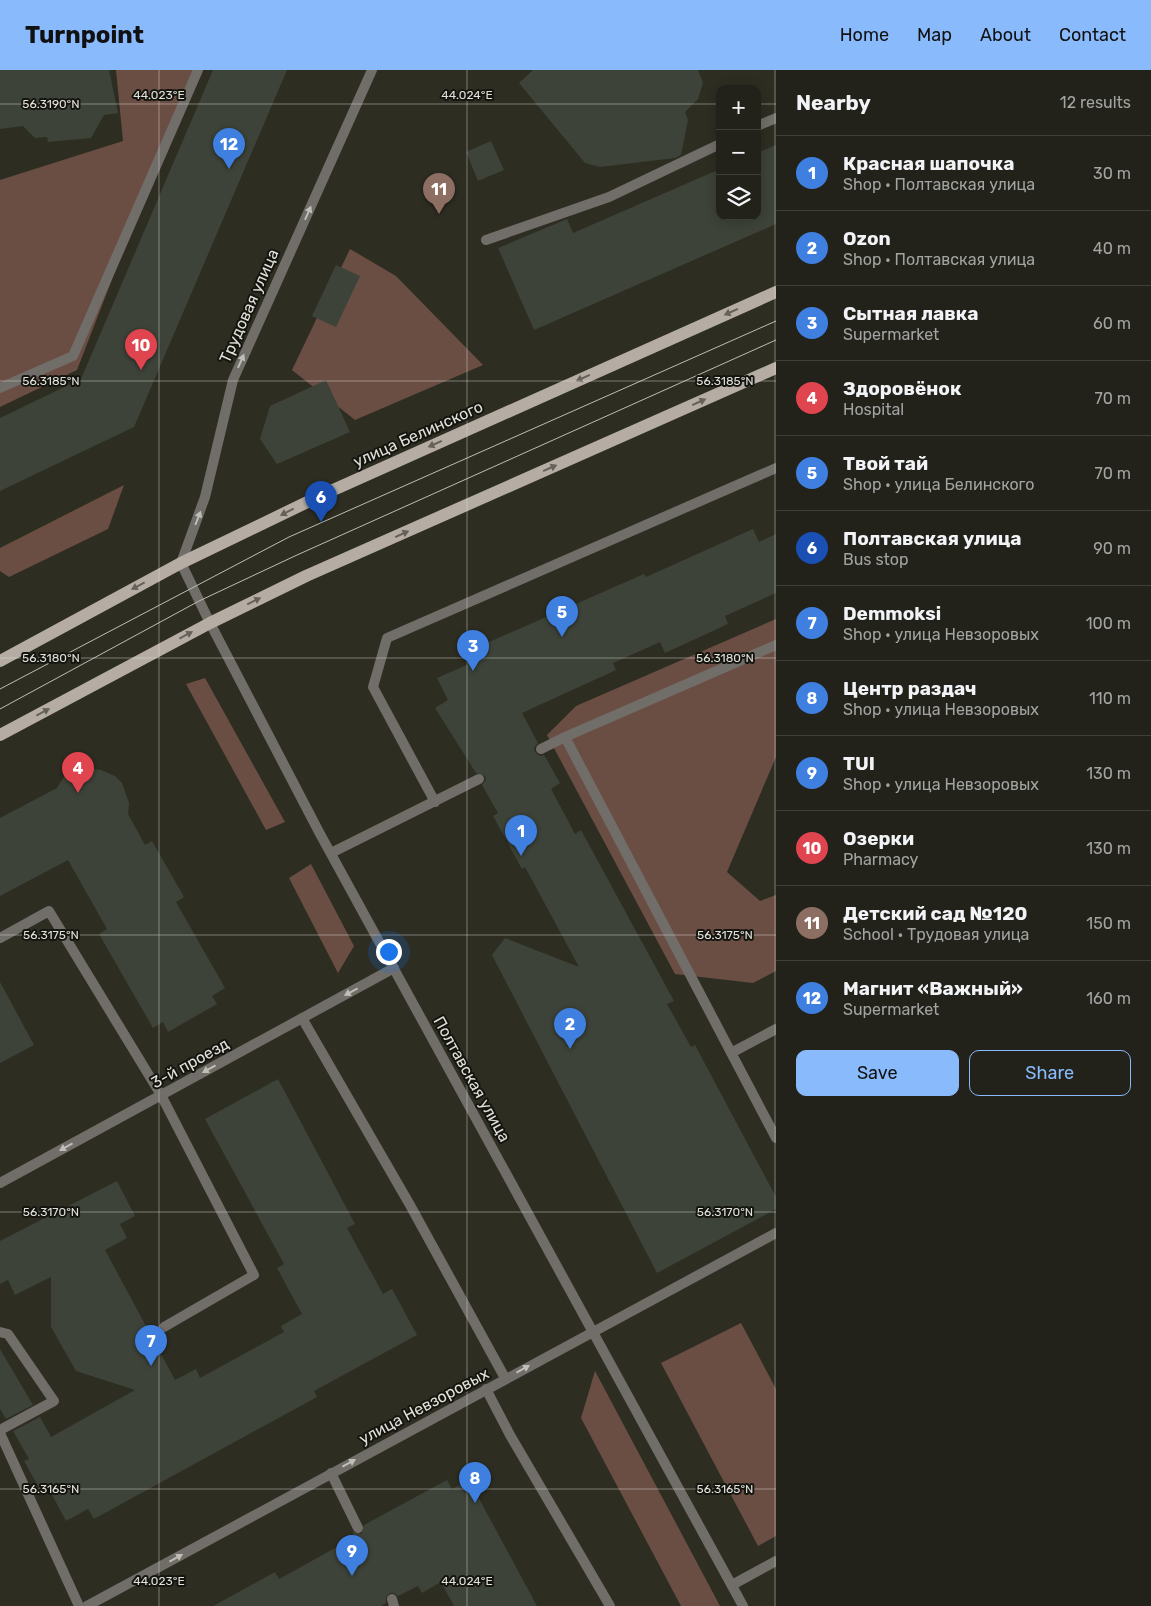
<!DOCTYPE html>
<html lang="en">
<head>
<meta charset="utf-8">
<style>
  :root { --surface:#22221a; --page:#2e2f27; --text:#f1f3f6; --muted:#a2a4a2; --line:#3f3f39; --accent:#89bafc }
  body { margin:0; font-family:Rubik,sans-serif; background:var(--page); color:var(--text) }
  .controls { position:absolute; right:15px; top:15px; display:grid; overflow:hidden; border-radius:10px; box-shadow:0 2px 12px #0003 }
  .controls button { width:45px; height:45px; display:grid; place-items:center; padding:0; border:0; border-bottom:1px solid var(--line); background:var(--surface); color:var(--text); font:25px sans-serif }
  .you { position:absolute; left:388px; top:881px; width:18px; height:18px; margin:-12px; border:4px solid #fff; border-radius:50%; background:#1a73e8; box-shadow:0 0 0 8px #1a73e833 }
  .badge { display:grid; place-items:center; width:32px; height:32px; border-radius:50%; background:var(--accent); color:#fff; font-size:16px; font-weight:700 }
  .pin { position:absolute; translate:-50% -41px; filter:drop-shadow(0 1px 2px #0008) }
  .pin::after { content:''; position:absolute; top:26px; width:18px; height:15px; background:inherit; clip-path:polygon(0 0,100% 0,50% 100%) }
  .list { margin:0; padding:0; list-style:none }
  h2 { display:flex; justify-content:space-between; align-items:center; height:65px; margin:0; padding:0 20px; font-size:21px }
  h2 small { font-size:16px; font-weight:400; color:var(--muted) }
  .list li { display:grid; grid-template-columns:32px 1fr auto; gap:15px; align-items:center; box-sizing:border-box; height:75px; padding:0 20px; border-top:1px solid var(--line) }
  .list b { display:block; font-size:19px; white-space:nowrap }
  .list p { margin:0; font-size:16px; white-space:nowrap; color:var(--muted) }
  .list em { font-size:16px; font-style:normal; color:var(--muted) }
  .actions { display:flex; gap:10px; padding:15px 20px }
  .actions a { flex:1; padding:11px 0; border:1px solid var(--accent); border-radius:10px; text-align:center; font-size:18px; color:var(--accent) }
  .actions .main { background:var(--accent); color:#111 }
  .icon { flex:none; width:28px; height:28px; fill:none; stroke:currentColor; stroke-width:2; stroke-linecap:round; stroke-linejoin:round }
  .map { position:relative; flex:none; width:776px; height:1536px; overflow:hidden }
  header { display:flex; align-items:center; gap:30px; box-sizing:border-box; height:70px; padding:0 25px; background:var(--accent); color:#111 }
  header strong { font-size:24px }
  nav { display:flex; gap:28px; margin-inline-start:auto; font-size:18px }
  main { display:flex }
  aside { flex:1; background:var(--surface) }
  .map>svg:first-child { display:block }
  .green { fill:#6b4e43 }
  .building { fill:#3d4339 }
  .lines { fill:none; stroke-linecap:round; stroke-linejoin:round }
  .service { stroke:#716d69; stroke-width:10 }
  .minor { stroke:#716d69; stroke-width:10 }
  .tertiary { stroke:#716d69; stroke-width:10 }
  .primary { stroke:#b5ada4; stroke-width:12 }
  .tram { stroke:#bebdb5; stroke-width:1 }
  .oneway { fill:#bfbeb7 }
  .oneway2 { fill:#65615a }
  .ticks { fill:none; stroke:#e1e0d9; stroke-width:1; stroke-opacity:0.45 }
  .labels { text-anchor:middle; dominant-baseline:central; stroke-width:4; stroke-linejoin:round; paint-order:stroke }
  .street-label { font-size:16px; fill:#e1e0d9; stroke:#151510 }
  .ticks-label { font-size:12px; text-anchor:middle; fill:#e1e0d9; stroke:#151510; stroke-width:4; stroke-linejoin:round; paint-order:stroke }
</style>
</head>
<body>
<header>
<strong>Turnpoint</strong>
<nav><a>Home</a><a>Map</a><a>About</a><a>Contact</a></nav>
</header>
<main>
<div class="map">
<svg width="776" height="1536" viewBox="0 0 776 1536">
  <rect width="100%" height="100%" fill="#2e2d22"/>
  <path class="green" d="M116,0H193L77,300L0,337V110L123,71Z
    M350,179L396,206L483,295L355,350L292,300Z
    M124,415L108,459L9,507L0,501V478Z
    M776,549V687L727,802L760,831L776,825V901L753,913L675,904L547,665L576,636Z
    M205,608L285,752L266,760L186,614Z
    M311,794L354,876L338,903L289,808Z
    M741,1253L776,1319V1466L758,1476L661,1293Z
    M595,1301L720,1536H681L581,1348Z"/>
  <path class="building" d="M0,0H109L118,43L104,45L91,68L48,72L47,67L35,68L23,56L0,59Z
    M213,0H287L134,357L0,421V348L81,309Z
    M533,0H698L703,13L698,29L685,42L688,50L681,85L675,88L600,97L585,93L519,13Z
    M491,71L504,100L478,111L466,82Z
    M776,75V154L534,260L498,178L567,149L573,163L720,99V146H757V83Z
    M336,195L360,206L336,257L312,246Z
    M326,310L350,362L277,394L260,369L270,336Z
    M753,459L759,472L776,464V523L725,546L728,554L665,583L660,572L613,593L616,600L522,643L538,673L534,678L535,682L540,686L544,685L560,713L551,719L575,764L581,760L674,931L667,934L691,977L695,975L776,1127V1139L657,1203L492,885L505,868L579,897L525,797L522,799L493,746L498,743L482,715L486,710L485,706L476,703L435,638L448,630L437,608L469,594L464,583L644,504L646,507Z
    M87,698L101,700L115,706L122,713L129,733L128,744L145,775L152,771L184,827L176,832L225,918L212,926L217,934L168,962L163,952L153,958L99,864L107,859L68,790L0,826V748L57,718L63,708L74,701Z
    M0,912L34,975L0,993Z
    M278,1009L355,1154L347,1158L383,1224L392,1219L417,1265L314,1321L317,1327L94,1449L88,1439L66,1451L50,1421L43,1425L24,1391L29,1389L13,1361L40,1347L51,1367L135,1320L76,1301L51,1257V1207L15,1225L8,1210L0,1214V1171L117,1111L135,1146L120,1154L127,1168L105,1180L175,1310L196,1299L200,1308L284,1262L281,1256L302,1244L277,1198L284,1194L205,1049Z
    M0,1279L33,1335L6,1349L0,1339Z
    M447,1410L452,1419L469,1410L537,1536H454L441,1512L422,1523L418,1516L398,1526L394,1523H390L386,1527V1533L381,1536H213L275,1502L279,1509L355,1467L352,1462L361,1464L364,1455Z"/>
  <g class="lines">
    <path class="service" d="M757,56L776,48
      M486,170L609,127L720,74
      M0,318L73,286L198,0
      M776,575L565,667L776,1068
      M541,679L565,667
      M435,732L373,617L387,568L776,398
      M331,783L479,709
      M0,868L49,841L161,1025L254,1205L164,1257
      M302,948L410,1135L505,1308
      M731,983L776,959
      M0,1262L8,1264L54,1331L0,1360
      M486,1319L510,1365L610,1536
      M0,1363L79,1536
      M331,1403L358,1458
      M732,1515L776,1491
      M392,1529L394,1536"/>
    <path class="minor" d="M210,553L181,493L205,427L233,310L372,0
      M0,1113L394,898
      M87,1536L776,1163"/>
    <path class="tertiary" d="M210,553L319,762L743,1536"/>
    <path class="primary" d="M0,591L181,493L322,425L776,222
      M0,665L210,553L306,506L776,298"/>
    <path class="tram" d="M0,619L289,467L776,251
      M0,639L199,531L297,485L776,270"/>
  </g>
  <defs><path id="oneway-solid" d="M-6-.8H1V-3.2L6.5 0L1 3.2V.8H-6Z" transform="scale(1.25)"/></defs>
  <g class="oneway">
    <use href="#oneway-solid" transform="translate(308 143) rotate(-66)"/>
    <use href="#oneway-solid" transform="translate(241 291) rotate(-66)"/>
    <use href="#oneway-solid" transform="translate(198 448) rotate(-69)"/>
    <use href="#oneway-solid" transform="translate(351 922) rotate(152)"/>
    <use href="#oneway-solid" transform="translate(209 999) rotate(151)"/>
    <use href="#oneway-solid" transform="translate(66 1077) rotate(151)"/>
    <use href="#oneway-solid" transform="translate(523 1299) rotate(-29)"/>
    <use href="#oneway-solid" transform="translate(349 1393) rotate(-29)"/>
    <use href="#oneway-solid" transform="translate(176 1488) rotate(-29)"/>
  </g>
  <g class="oneway2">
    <use href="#oneway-solid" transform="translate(731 242) rotate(156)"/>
    <use href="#oneway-solid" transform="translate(583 308) rotate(156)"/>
    <use href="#oneway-solid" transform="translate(699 332) rotate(-24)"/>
    <use href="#oneway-solid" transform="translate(435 374) rotate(156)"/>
    <use href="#oneway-solid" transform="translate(550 398) rotate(-24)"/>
    <use href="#oneway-solid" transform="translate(287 442) rotate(153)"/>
    <use href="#oneway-solid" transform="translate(402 464) rotate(-24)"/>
    <use href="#oneway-solid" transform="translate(138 516) rotate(152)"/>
    <use href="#oneway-solid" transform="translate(254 531) rotate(-26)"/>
    <use href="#oneway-solid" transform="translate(186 565) rotate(-28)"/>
    <use href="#oneway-solid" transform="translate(43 642) rotate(-28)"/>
  </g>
  <path class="ticks" d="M159,0V1536M467,0V1536M775,0V1536M0,34H720M757,34H776M0,311H776M0,588H776M0,865H776M0,1142H776M0,1419H776"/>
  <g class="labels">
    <g class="street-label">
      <text transform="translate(249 236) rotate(-66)">Трудовая улица</text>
      <text transform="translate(418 364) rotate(-24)">улица Белинского</text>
      <text transform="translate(190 993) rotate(-29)">3-й проезд</text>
      <text transform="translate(472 1009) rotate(61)">Полтавская улица</text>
      <text transform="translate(424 1336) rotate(-28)">улица Невзоровых</text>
    </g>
  </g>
  <g class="ticks-label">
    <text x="159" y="29">44.023°E</text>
    <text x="467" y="29">44.024°E</text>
    <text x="51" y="38">56.3190°N</text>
    <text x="51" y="315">56.3185°N</text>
    <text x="725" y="315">56.3185°N</text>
    <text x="51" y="592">56.3180°N</text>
    <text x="725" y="592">56.3180°N</text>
    <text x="51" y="869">56.3175°N</text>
    <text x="725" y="869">56.3175°N</text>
    <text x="51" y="1146">56.3170°N</text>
    <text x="725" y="1146">56.3170°N</text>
    <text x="51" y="1423">56.3165°N</text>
    <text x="725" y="1423">56.3165°N</text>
    <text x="159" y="1515">44.023°E</text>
    <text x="467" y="1515">44.024°E</text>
  </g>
</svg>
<div class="controls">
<button>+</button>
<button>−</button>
<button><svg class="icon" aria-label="layers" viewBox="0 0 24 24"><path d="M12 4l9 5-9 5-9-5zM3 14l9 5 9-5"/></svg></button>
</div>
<div class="you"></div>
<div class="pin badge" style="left:521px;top:786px;background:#3f7fe0">1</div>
<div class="pin badge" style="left:570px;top:979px;background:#3f7fe0">2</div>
<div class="pin badge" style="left:473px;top:601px;background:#3f7fe0">3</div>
<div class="pin badge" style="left:78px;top:723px;background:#e0444e">4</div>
<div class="pin badge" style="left:562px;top:567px;background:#3f7fe0">5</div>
<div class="pin badge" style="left:321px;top:452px;background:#1a4fb4">6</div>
<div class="pin badge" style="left:151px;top:1296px;background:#3f7fe0">7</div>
<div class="pin badge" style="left:475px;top:1433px;background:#3f7fe0">8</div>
<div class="pin badge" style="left:352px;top:1506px;background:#3f7fe0">9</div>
<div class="pin badge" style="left:141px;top:300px;background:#e0444e">10</div>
<div class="pin badge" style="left:439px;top:144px;background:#8d6e63">11</div>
<div class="pin badge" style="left:229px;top:99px;background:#3f7fe0">12</div>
</div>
<aside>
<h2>Nearby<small>12 results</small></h2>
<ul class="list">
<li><span class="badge" style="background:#3f7fe0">1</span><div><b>Красная шапочка</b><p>Shop · Полтавская улица</p></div><em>30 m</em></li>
<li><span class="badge" style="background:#3f7fe0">2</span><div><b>Ozon</b><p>Shop · Полтавская улица</p></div><em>40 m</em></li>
<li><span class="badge" style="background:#3f7fe0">3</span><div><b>Сытная лавка</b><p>Supermarket</p></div><em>60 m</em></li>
<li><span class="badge" style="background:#e0444e">4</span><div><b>Здоровёнок</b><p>Hospital</p></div><em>70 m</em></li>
<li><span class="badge" style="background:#3f7fe0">5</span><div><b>Твой тай</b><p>Shop · улица Белинского</p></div><em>70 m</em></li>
<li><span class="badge" style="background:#1a4fb4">6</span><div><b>Полтавская улица</b><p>Bus stop</p></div><em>90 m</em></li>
<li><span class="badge" style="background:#3f7fe0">7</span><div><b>Demmoksi</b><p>Shop · улица Невзоровых</p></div><em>100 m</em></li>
<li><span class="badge" style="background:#3f7fe0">8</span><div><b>Центр раздач</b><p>Shop · улица Невзоровых</p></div><em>110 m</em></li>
<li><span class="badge" style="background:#3f7fe0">9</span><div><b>TUI</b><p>Shop · улица Невзоровых</p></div><em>130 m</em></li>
<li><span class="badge" style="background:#e0444e">10</span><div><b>Озерки</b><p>Pharmacy</p></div><em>130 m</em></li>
<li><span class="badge" style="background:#8d6e63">11</span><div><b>Детский сад №120</b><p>School · Трудовая улица</p></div><em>150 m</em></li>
<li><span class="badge" style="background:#3f7fe0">12</span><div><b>Магнит «Важный»</b><p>Supermarket</p></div><em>160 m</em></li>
</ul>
<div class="actions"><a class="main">Save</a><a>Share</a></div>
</aside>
</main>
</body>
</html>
